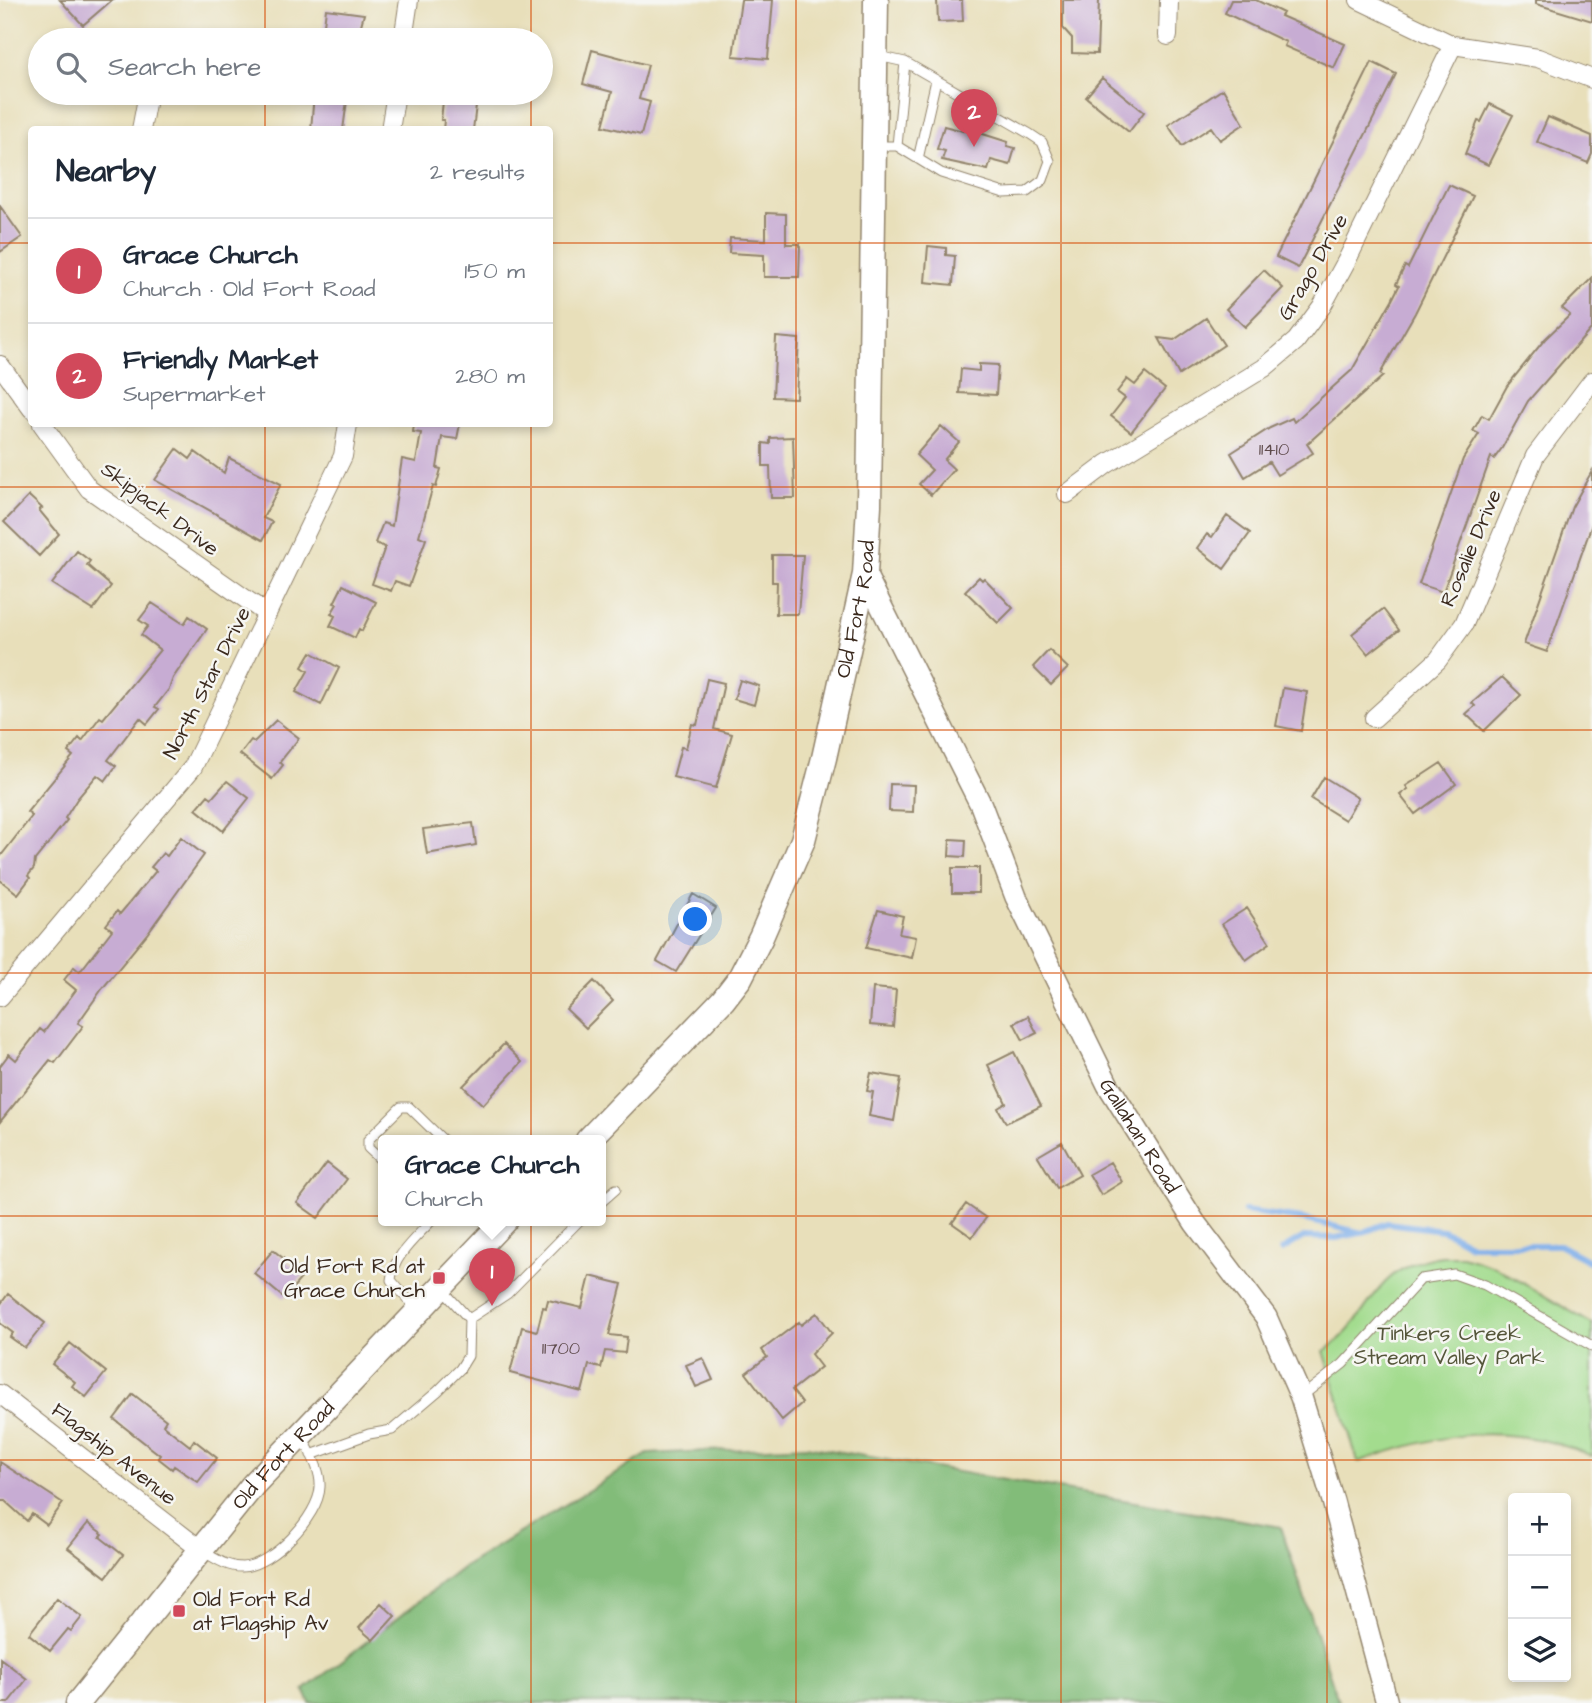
<!DOCTYPE html>
<html lang="en">
<head>
<meta charset="utf-8">
<style>
  :root { --surface:#fff; --page:#f6f6f7; --text:#1f2937; --muted:#747a83; --line:#e0e1e3; --accent:#d1495b }
  body { margin:0; font-family:"Architects Daughter",sans-serif; background:var(--page); color:var(--text) }
  .controls { position:absolute; right:21px; bottom:21px; display:grid; overflow:hidden; border-radius:7px; box-shadow:0 4px 10px #0003 }
  .controls button { width:63px; height:63px; display:grid; place-items:center; padding:0; border:0; border-bottom:2px solid var(--line); background:var(--surface); color:var(--text); font:35px sans-serif }
  .you { position:absolute; left:696px; top:920px; width:24px; height:24px; margin:-18px; border:5px solid #fff; border-radius:50%; background:#1a73e8; box-shadow:0 0 0 10px #1a73e833 }
  .badge { display:grid; place-items:center; width:46px; height:46px; border-radius:50%; background:var(--accent); color:#fff; font-size:23px; font-weight:700 }
  .pin { position:absolute; translate:-50% -58px; filter:drop-shadow(0 2px 4px #0008) }
  .pin::after { content:''; position:absolute; top:37px; width:24px; height:21px; background:inherit; clip-path:polygon(0 0,100% 0,50% 100%) }
  .popup { position:absolute; left:378px; top:1135px; width:228px; height:91px; box-sizing:border-box; display:grid; place-content:center; border-radius:7px; background:var(--surface); filter:drop-shadow(0 2px 5px #0005); font-size:23px; white-space:nowrap; color:var(--muted) }
  .popup b { font-size:26px; color:var(--text) }
  .popup::after { content:''; position:absolute; left:50%; top:100%; margin-left:-14px; border:14px solid transparent; border-top-color:var(--surface) }
  .list { margin:0; padding:0; list-style:none }
  h2 { display:flex; justify-content:space-between; align-items:center; height:91px; margin:0; padding:0 28px; font-size:30px }
  h2 small { font-size:23px; font-weight:400; color:var(--muted) }
  .list li { display:grid; grid-template-columns:46px 1fr auto; gap:21px; align-items:center; box-sizing:border-box; height:105px; padding:0 28px; border-top:2px solid var(--line) }
  .list b { display:block; font-size:26px; white-space:nowrap }
  .list p { margin:0; font-size:23px; white-space:nowrap; color:var(--muted) }
  .list em { font-size:23px; font-style:normal; color:var(--muted) }
  .icon { flex:none; width:38px; height:38px; fill:none; stroke:currentColor; stroke-width:2; stroke-linecap:round; stroke-linejoin:round }
  .map { position:relative; flex:none; width:1592px; height:1703px; overflow:hidden }
  .search { position:absolute; background:var(--surface); box-shadow:0 4px 10px #0003; left:28px; top:28px; width:525px; height:77px; display:flex; align-items:center; gap:18px; box-sizing:border-box; padding:0 24px; border-radius:38px; color:var(--muted); font-size:26px }
  .panel { position:absolute; background:var(--surface); box-shadow:0 4px 10px #0003; left:28px; top:126px; width:525px; height:301px; border-radius:7px }
  .map>svg:first-child { display:block }
  .green { fill:#a3dc8e; stroke:#6f8356; stroke-width:2 }
  .forest { fill:#82bc79; stroke:#5e734c; stroke-width:2 }
  .lines { fill:none; stroke-linecap:round; stroke-linejoin:round }
  .stream { stroke:#7fafea; stroke-width:6 }
  .building { fill:#c7acd3 }
  .service-casing { stroke:#92846c; stroke-width:11 }
  .minor-casing { stroke:#92846c; stroke-width:20 }
  .tertiary-casing { stroke:#92846c; stroke-width:24 }
  .secondary-casing { stroke:#92846c; stroke-width:27 }
  .service { stroke:#fff; stroke-width:9 }
  .minor { stroke:#fff; stroke-width:18 }
  .tertiary { stroke:#fff; stroke-width:21 }
  .secondary { stroke:#fff; stroke-width:24 }
  .grid { fill:none; stroke:#d7540e; stroke-width:2; stroke-opacity:0.55 }
  .poi-dot { fill:#d1495b; stroke:#f6f6f2; stroke-width:2.5 }
  .labels { text-anchor:middle; dominant-baseline:central; stroke-width:5; stroke-linejoin:round; paint-order:stroke }
  .number-label { font-size:18px; fill:#5e4a4b }
  .street-label { font-size:21px; fill:#3b2a1e; stroke:#f6f6f2 }
  .poi-label { font-size:21px; fill:#3b2a1e; stroke:#f6f6f2; text-anchor:end }
  .park-label { font-size:21px; fill:#55563a; stroke:#f6f6f2 }
</style>
</head>
<body>
<div class="map">
<svg width="1592" height="1703" viewBox="0 0 1592 1703">
  <rect width="100%" height="100%" fill="#f6f6f2"/>
  <filter id="ink" filterUnits="userSpaceOnUse"><feTurbulence type="fractalNoise" baseFrequency=".0143" numOctaves="2"/><feDisplacementMap in="SourceGraphic" scale="14" xChannelSelector="R" yChannelSelector="G"/><feConvolveMatrix kernelMatrix="1 2 1 2 8 2 1 2 1" color-interpolation-filters="sRGB"/></filter>
  <filter id="wash" filterUnits="userSpaceOnUse"><feTurbulence type="fractalNoise" baseFrequency=".00686" numOctaves="4" result="noise"/><feDisplacementMap in="SourceGraphic" scale="28" xChannelSelector="R" yChannelSelector="G"/><feGaussianBlur stdDeviation="1.57" result="paint"/><feColorMatrix in="noise" values="0 0 0 0 0 0 0 0 0 0 0 0 0 0 0 0 0 1.4 0 .05"/><feComposite in="paint" operator="in"/></filter>
  <g filter="url(#wash)">
    <rect width="100%" height="100%" fill="#e8dfba"/>
    <path class="green" d="M1442,1256H1462L1494,1266L1592,1324V1456C1507,1421 1442,1432 1358,1462L1324,1351C1375,1319 1367,1267 1442,1256Z"/>
    <path class="forest" d="M806,1446L1281,1527L1339,1703H310L304,1690L462,1568L648,1454Z"/>
    <g class="lines">
      <path class="stream" d="M1244,1211L1302,1219L1362,1233L1387,1223L1443,1230L1471,1245H1559L1589,1261
        M1282,1250L1304,1237L1336,1238L1360,1233"/>
    </g>
    <g id="blocks">
      <path class="building" d="M60,0H112L83,25Z
        M741,0H773L768,59L733,56Z
        M937,0H962L963,21L938,22Z
        M1063,0H1099L1097,54L1072,53V38L1063,28Z
        M1231,0H1256L1283,13L1281,16L1345,44L1334,68L1284,46L1286,42L1225,13Z
        M1536,0H1592V21L1536,4Z
        M326,9L364,14L357,40H322Z
        M592,50L648,65L639,99L650,102L641,135L603,126L612,92L583,84Z
        M1372,62L1396,74L1298,268L1276,257Z
        M1102,78L1144,112L1129,132L1086,97Z
        M1223,89L1244,124L1220,140L1211,127L1182,146L1168,125Z
        M314,93H348L343,130H311Z
        M443,101L476,105L473,130H443L444,120H441Z
        M1490,104L1513,115L1488,165L1465,154L1478,121L1481,122Z
        M1548,117L1592,136V154L1588,163L1537,142Z
        M944,126L963,131L964,128L1008,142L1007,146L1015,148L1010,165L991,160L988,170L942,160L945,151L937,149Z
        M1449,185L1473,196L1415,313L1380,374L1383,376L1307,444L1313,453L1277,475L1269,462L1245,477L1231,453L1270,428L1292,418L1294,422L1352,370L1392,300L1399,286L1396,284L1405,266L1408,268Z
        M0,206L22,237L0,252Z
        M766,213L786,214V244H800L799,277H764V255L729,253L730,238L766,240Z
        M928,246L946,248V255L955,256L953,285L925,282Z
        M1264,270L1283,288L1245,327L1226,309Z
        M1592,278V328L1528,401L1502,448L1494,459L1491,457L1443,592L1419,584L1463,459L1479,434L1473,431L1482,415L1489,419L1507,386L1545,339L1570,315L1562,308Z
        M1206,318L1224,345L1179,375L1159,338L1174,340Z
        M776,337L799,339L796,398L773,397Z
        M979,364L998,365L996,395L959,393L961,369L979,371Z
        M1145,373L1165,389L1131,432L1111,416L1125,398L1117,392L1127,379L1135,385Z
        M414,424H460L457,439L442,437L437,468L441,469L436,487L433,486L419,536L426,539L409,586L395,581L391,591L372,584L385,547L375,543L383,523L392,526L402,459L416,462L421,433L413,432Z
        M941,426L959,442L944,460L954,469L931,495L919,484L932,470L916,455Z
        M793,437L795,498H771L770,466H763V443L770,444V438Z
        M177,449L190,459L195,452L224,473L229,458L281,484L263,518L272,522L263,540L155,480Z
        M1592,471V524L1547,652L1524,644L1572,507Z
        M29,496L42,508L39,510L59,534L39,556L4,522Z
        M1227,516L1250,533L1224,569L1197,548L1207,534L1212,537Z
        M77,551L90,561L87,565L111,586L93,610L52,584Z
        M772,555H803L798,614H776L777,582H772Z
        M979,577L982,580L984,578L1013,608L998,623L965,591Z
        M343,585L376,602L362,631L359,629L355,638L330,626L335,616L331,614L337,604L334,603Z
        M152,603L184,624L189,616L207,629L173,678L169,689L155,707L159,709L147,724L140,718L108,760L116,766L105,781L97,775L77,799L65,818L67,820L35,860L34,868L28,876L30,878L18,894L0,880V857L32,816L27,812L73,756L68,752L79,738L82,741L100,717L103,719L160,650L141,635L148,626L139,620Z
        M1383,609L1399,630L1368,654L1352,634Z
        M1049,650L1068,668L1051,685L1033,667Z
        M311,652L339,668L321,705L296,692L308,671L302,667Z
        M1502,677L1521,695L1484,731L1466,714L1475,706L1472,703Z
        M707,679L724,683L714,729L732,734L716,788L673,777L681,747L686,748L692,724L697,725Z
        M740,680L759,686L754,705L734,699Z
        M1283,688L1307,692L1301,731L1276,726Z
        M276,720L299,738L280,762L283,765L272,779L240,754L251,740L254,742Z
        M1441,763L1456,784L1415,814L1400,795L1408,789L1406,786Z
        M1324,777L1358,798L1345,820L1311,799Z
        M227,781L249,798L223,831L196,809L208,795L212,798Z
        M890,784L914,785L913,812L889,811Z
        M473,823L476,845L427,854L423,829Z
        M181,837L204,855L147,934L102,989L78,1023L83,1026L55,1063L50,1060L0,1122V1066L9,1054L16,1060L40,1029L44,1032L76,990L64,980L74,967L79,971L82,969L112,930L106,925L117,911L120,914L156,871L151,867L163,853L167,856Z
        M950,839L966,840L965,857L949,856Z
        M952,868H979V893H952Z
        M693,894L716,908L676,972L657,961Z
        M1247,908L1270,943L1246,960L1222,924Z
        M878,910L903,916L899,934L916,937L912,958L866,948Z
        M594,981L613,1001L586,1028L566,1009Z
        M873,988L896,990L893,1027L870,1025Z
        M1028,1016L1037,1033L1023,1040L1014,1023Z
        M504,1044L522,1062L483,1105L463,1086Z
        M1014,1052L1041,1106L1006,1123L998,1108L1006,1103L988,1065Z
        M871,1073L901,1078L894,1121L869,1116L873,1092L867,1091Z
        M1062,1142L1080,1175L1057,1188L1038,1156Z
        M1110,1162L1122,1182L1101,1195L1089,1174Z
        M327,1163L347,1179L318,1218L297,1203Z
        M966,1204L986,1218L972,1237L952,1223Z
        M273,1250L304,1275L284,1298L254,1273Z
        M590,1276L622,1284L609,1335L627,1337L625,1353L605,1351L601,1368L589,1365L582,1392L510,1373L522,1327L537,1331L543,1307L546,1308L548,1300L582,1308Z
        M8,1294L45,1323L25,1348L10,1337L13,1333L0,1323V1305Z
        M817,1313L832,1333L811,1354L821,1367L792,1390L802,1403L782,1420L746,1373L767,1357L762,1350L799,1322L801,1325Z
        M70,1343L106,1372L86,1397L72,1386L75,1382L52,1364Z
        M703,1358L713,1380L696,1387L686,1365Z
        M133,1394L166,1420L163,1425L190,1446L194,1440L217,1458L198,1482L174,1466L172,1469L158,1458L160,1455L114,1419Z
        M0,1462L63,1503L47,1525L32,1514L27,1521L5,1501H0Z
        M88,1523L103,1534L100,1537L123,1555L106,1577L68,1548Z
        M57,1598L82,1617L71,1631L68,1629L50,1651L29,1634Z
        M381,1603L395,1616L373,1640L359,1628Z
        M0,1658L27,1679L8,1703H0Z"/>
    </g>
  </g>
  <g filter="url(#ink)">
    <use href="#blocks" fill-opacity="0" stroke="#92846c" stroke-width="2"/>
    <g class="lines">
      <defs>
        <path id="service" d="M876,146H897L941,173L1004,193L1027,192L1043,180L1050,161L1042,142L1030,134L905,62L878,56
          M897,146L905,62
          M918,159L936,80
          M384,1163L368,1148V1140L401,1107H409L443,1140
          M600,1203L616,1189
          M441,1288L469,1319L507,1294L580,1220
          M416,1309L391,1280C393,1256 416,1238 432,1220
          M1301,1397L1343,1364L1421,1279L1454,1274L1485,1285L1592,1346
          M311,1455L369,1434L392,1430L438,1391L460,1369L468,1356L469,1319
          M202,1551C215,1558 226,1567 242,1567C272,1566 319,1516 320,1487C321,1469 309,1451 302,1436"/>
        <path id="minor" d="M1359,0L1453,45L1538,58L1592,79
          M1168,36L1169,0
          M403,40L409,0
          M141,130L148,93
          M390,130L396,93
          M0,365L32,409
          M42,424L89,489L267,614
          M1067,494L1107,464L1264,368L1296,341L1322,306L1347,260L1453,45
          M1374,718L1438,660L1464,624L1535,456L1592,381
          M0,997L193,767L343,456L348,424
          M0,1394L201,1550"/>
        <g id="tertiary">
          <path id="s1" d="M865,574L981,805L1016,897L1108,1085L1195,1223L1266,1317L1301,1397L1333,1501L1387,1703"/>
        </g>
        <g id="secondary">
          <path id="s2" d="M588,1140L723,1000L740,978L761,937L803,840L824,758L865,574L869,505L876,0"/>
          <path id="s3" d="M78,1703L253,1485L505,1220"/>
        </g>
      </defs>
      <use href="#service" class="service-casing"/>
      <use href="#minor" class="minor-casing"/>
      <use href="#tertiary" class="tertiary-casing"/>
      <use href="#secondary" class="secondary-casing"/>
      <use href="#service" class="service"/>
      <use href="#minor" class="minor"/>
      <use href="#tertiary" class="tertiary"/>
      <use href="#secondary" class="secondary"/>
    </g>
  </g>
  <path class="grid" d="M265,0V40M531,0V40M796,0V1703M1061,0V1703M1327,0V1703M265,93V130M531,93V130M0,243H32M550,243H1592M265,424V1703M531,424V1703M0,487H1592M0,730H1592M0,973H1592M0,1216H1592M0,1460H1592"/>
  <g class="poi-dot">
    <rect x="432" y="1271" width="14" height="14" rx="3.5"/>
    <rect x="172" y="1604" width="14" height="14" rx="3.5"/>
  </g>
  <g class="labels">
    <g class="number-label">
      <text x="1274" y="449">11410</text>
      <text x="561" y="1348">11700</text>
    </g>
    <g class="street-label">
      <text transform="translate(1313 267) rotate(-60)">Grago Drive</text>
      <text transform="translate(160 509) rotate(37)">Skipjack Drive</text>
      <text transform="translate(1471 548) rotate(-67)">Rosalie Drive</text>
      <text stroke="none"><textPath href="#s2" startOffset="611">Old Fort Road</textPath></text>
      <text transform="translate(207 683) rotate(-63)">North Star Drive</text>
      <text stroke="none"><textPath href="#s1" startOffset="626">Gallahan Road</textPath></text>
      <text transform="translate(114 1454) rotate(38)">Flagship Avenue</text>
      <text stroke="none"><textPath href="#s3" startOffset="322">Old Fort Road</textPath></text>
    </g>
    <g class="poi-label">
      <text x="425" y="1266">Old Fort Rd at<tspan x="425" dy="24">Grace Church</tspan></text>
      <text x="193" y="1599" text-anchor="start">Old Fort Rd<tspan x="193" dy="24">at Flagship Av</tspan></text>
    </g>
    <g class="park-label">
      <text x="1449" y="1333">Tinkers Creek<tspan x="1449" dy="24">Stream Valley Park</tspan></text>
    </g>
  </g>
</svg>
<div class="controls">
<button>+</button>
<button>−</button>
<button><svg class="icon" aria-label="layers" viewBox="0 0 24 24"><path d="M12 4l9 5-9 5-9-5zM3 14l9 5 9-5"/></svg></button>
</div>
<div class="you"></div>
<div class="pin badge" style="left:492px;top:1306px">1</div>
<div class="popup"><b>Grace Church</b>Church</div>
<div class="pin badge" style="left:974px;top:147px">2</div>
<div class="search"><svg class="icon" aria-label="search" viewBox="0 0 24 24"><circle cx="10" cy="10" r="6"/><path d="M15 15l6 6"/></svg>Search here</div>
<section class="panel">
<h2>Nearby<small>2 results</small></h2>
<ul class="list">
<li><span class="badge">1</span><div><b>Grace Church</b><p>Church · Old Fort Road</p></div><em>150 m</em></li>
<li><span class="badge">2</span><div><b>Friendly Market</b><p>Supermarket</p></div><em>280 m</em></li>
</ul>
</section>
</div>
</body>
</html>
